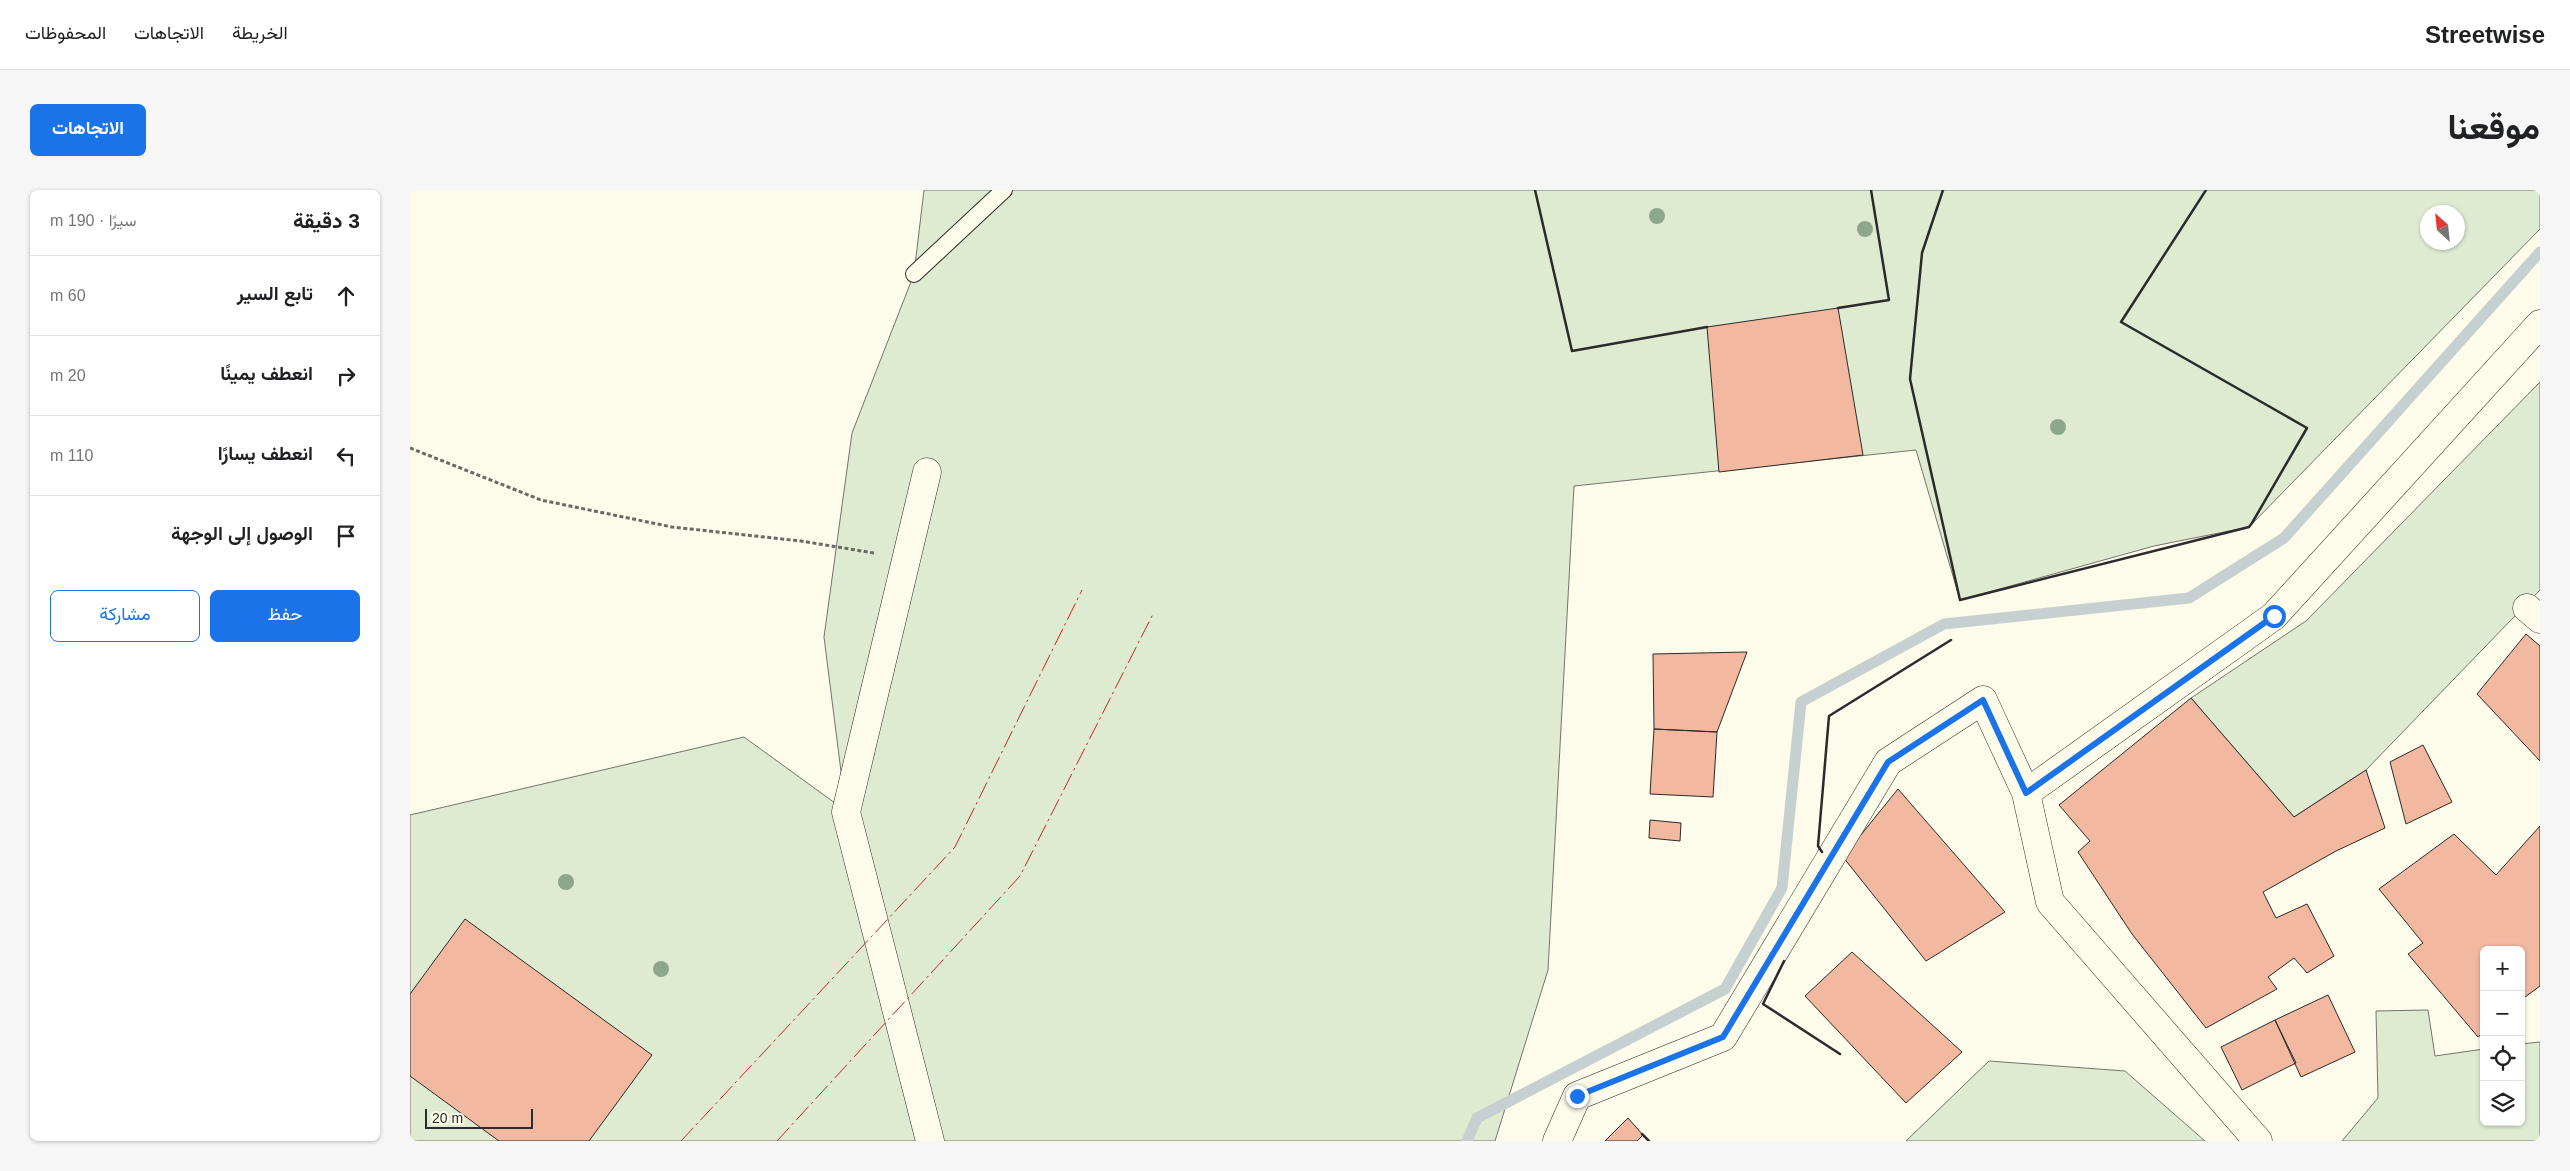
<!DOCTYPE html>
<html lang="ar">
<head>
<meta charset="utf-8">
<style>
  :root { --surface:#fff; --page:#f6f6f6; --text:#202124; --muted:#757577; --line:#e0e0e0; --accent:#1a73e8 }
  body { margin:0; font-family:Helvetica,Vazirmatn,sans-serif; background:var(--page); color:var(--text); direction:rtl }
  .controls { position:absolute; right:15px; bottom:15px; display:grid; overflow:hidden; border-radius:8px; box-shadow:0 1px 4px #0004 }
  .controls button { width:45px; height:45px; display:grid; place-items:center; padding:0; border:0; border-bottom:1px solid var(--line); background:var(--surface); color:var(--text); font:25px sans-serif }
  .compass { position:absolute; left:2010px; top:15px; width:45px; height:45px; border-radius:50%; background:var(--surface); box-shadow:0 1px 4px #0004; rotate:333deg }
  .scale { position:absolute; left:15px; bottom:12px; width:108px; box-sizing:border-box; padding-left:5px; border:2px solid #2b2b2b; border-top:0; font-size:14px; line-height:18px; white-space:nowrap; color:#2b2b2b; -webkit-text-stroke:4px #fdfbea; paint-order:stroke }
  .stop { position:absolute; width:15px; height:15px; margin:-11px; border:4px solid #1a73e8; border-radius:50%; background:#fff }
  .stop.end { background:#1a73e8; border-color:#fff; box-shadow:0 1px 5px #0008 }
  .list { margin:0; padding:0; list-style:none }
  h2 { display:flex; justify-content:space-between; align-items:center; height:65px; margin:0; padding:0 20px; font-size:21px }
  h2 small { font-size:16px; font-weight:400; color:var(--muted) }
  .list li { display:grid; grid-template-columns:32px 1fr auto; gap:15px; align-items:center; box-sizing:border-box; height:80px; padding:0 20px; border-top:1px solid var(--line) }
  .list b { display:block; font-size:19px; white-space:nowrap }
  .list em { font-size:16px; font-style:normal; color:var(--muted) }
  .actions { display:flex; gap:10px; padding:15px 20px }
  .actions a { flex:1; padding:11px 0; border:1px solid var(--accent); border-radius:8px; text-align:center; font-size:18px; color:var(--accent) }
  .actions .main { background:var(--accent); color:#fff }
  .icon { flex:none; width:28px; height:28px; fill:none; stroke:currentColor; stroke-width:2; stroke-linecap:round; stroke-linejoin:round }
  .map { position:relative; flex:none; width:2130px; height:951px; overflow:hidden; direction:ltr; border-radius:8px }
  header { display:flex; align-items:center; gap:30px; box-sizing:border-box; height:70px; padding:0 25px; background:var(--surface); border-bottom:1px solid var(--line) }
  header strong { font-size:24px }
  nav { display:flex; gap:28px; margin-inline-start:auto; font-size:18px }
  .intro { display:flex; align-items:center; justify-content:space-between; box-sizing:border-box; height:120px; padding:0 30px }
  h1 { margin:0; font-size:35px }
  .button { padding:12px 22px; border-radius:8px; background:var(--accent); color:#fff; font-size:18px; font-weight:700 }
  main { display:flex; gap:30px; padding:0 30px }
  aside { flex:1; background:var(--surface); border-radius:8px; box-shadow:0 1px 4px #0004 }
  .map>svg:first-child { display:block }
  .green { fill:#deebd1; stroke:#74746e; fill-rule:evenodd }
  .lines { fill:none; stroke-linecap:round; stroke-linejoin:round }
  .stream { stroke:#c7d0d0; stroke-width:11 }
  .building { fill:#f2b8a0; stroke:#2b2b2b }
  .lane-casing { stroke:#2b2b2b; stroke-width:18 }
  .street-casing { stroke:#2b2b2b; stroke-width:29 }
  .path { stroke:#6a6964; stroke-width:3; stroke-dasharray:4 2.5; stroke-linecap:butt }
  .lane { stroke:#fdfbea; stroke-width:16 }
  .street { stroke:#fdfbea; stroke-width:28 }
  .wall { stroke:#2b2b2b; stroke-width:2.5 }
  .power { stroke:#c62828; stroke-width:1; stroke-dasharray:18 4 2.5 4; stroke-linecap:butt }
  .tree { fill:#8ea78a }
  .route { stroke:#1a73e8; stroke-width:6 }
</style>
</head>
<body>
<header>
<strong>Streetwise</strong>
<nav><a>الخريطة</a><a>الاتجاهات</a><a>المحفوظات</a></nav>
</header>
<div class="intro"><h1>موقعنا</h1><a class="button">الاتجاهات</a></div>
<main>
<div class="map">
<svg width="2130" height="951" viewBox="0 0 2130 951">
  <rect width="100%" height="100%" fill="#fdfbea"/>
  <path class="green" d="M514,0H2130V39L1839,337L1744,356L1550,410L1506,260L1164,296L1138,780L1085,951H0V625L334,547L436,621L414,447L442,243L504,84ZM2018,22H2048V52H2018Z
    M2130,192V400L1956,580L1884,627L1781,508L1896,431Z
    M2018,820L2025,866L2074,859V932H2111V854L2130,852V951H1932L1968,908L1966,821Z
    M1579,871L1715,881L1795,951H1496Z"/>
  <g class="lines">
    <path class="stream" d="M1057,951L1067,928L1315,799L1372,698L1391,512L1534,434L1779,408L1874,348L2130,62"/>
  </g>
  <path class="building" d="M1428,118L1453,265L1309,282L1297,137Z
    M2116,444L2130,456V571L2067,504Z
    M1337,462L1307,542L1244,539L1243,464Z
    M1781,508L1884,627L1956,580L1975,638L1926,661L1853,702L1866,728L1897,714L1924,766L1897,783L1884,768L1858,787L1867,799L1796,838L1722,744L1668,662L1680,651L1649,615Z
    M1244,539L1307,542L1303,607L1240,604Z
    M2013,555L2042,612L1996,634L1980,572Z
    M1488,599L1595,722L1516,771L1433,667Z
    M1240,630L1271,633L1270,651L1239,648Z
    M2130,636V796L2111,810V760H2074V842L2068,847L1998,764L2013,753L1969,699L2044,644L2086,685Z
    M55,729L242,865L179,951H89L0,886V804Z
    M1442,762L1552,862L1496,913L1395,806Z
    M1918,805L1945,862L1891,887L1865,830Z
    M1865,830L1886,873L1832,900L1811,857Z
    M1218,928L1233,945L1227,951H1195Z"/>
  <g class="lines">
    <defs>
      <path id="lane" d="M504,84L594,0"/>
      <path id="street" d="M517,282L436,622L520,951
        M2117,418L2130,429
        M1616,603L1864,426L2130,134
        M1147,951L1167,906L1313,847L1478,572L1573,510L1616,603L1640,712L1848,951"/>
    </defs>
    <use href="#lane" class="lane-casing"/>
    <use href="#street" class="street-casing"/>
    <path class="path" d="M0,258L131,310L262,337L391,351L464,363"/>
    <use href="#lane" class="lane"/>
    <use href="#street" class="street"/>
    <path class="wall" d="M1125,0L1162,161L1297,137
      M1533,0L1512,63L1500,189L1550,410L1839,337L1842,333L1897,238L1711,132L1796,0
      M1428,118L1479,110L1461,0
      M1412,662L1408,656L1419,526L1541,450
      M1374,771L1353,814L1430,864
      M1232,944L1239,951"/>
    <path class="power" d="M271,951L545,657L672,400
      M367,951L610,686L743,424"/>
  </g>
  <g class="tree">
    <circle cx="1247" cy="26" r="8"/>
    <circle cx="1455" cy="39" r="8"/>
    <circle cx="1648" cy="237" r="8"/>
    <circle cx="156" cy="692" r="8"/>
    <circle cx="251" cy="779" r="8"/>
  </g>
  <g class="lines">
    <path class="route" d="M1167,906L1313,847L1478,572L1573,510L1616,603L1864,426"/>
  </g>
</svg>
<div class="controls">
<button>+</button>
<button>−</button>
<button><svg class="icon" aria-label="locate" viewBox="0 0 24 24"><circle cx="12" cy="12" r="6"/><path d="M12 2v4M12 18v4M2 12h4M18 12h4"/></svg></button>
<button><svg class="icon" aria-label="layers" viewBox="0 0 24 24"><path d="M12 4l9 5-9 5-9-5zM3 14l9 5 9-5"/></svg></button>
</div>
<svg class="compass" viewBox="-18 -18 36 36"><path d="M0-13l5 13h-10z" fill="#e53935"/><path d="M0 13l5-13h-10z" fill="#757577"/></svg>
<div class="scale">20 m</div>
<div class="stop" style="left:1864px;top:426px"></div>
<div class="stop end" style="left:1167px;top:906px"></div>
</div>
<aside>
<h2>3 دقيقة<small>سيرًا · 190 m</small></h2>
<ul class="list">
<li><svg class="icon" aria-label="ahead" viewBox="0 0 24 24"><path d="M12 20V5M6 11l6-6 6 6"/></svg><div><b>تابع السير</b></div><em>60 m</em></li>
<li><svg class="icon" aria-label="right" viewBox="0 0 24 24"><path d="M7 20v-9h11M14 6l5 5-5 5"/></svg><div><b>انعطف يمينًا</b></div><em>20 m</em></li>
<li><svg class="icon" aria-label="left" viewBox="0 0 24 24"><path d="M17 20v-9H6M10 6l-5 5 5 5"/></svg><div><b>انعطف يسارًا</b></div><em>110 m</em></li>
<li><svg class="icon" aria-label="arrive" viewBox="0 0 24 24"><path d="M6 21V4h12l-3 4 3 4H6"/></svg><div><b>الوصول إلى الوجهة</b></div></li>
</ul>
<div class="actions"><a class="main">حفظ</a><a>مشاركة</a></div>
</aside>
</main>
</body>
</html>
